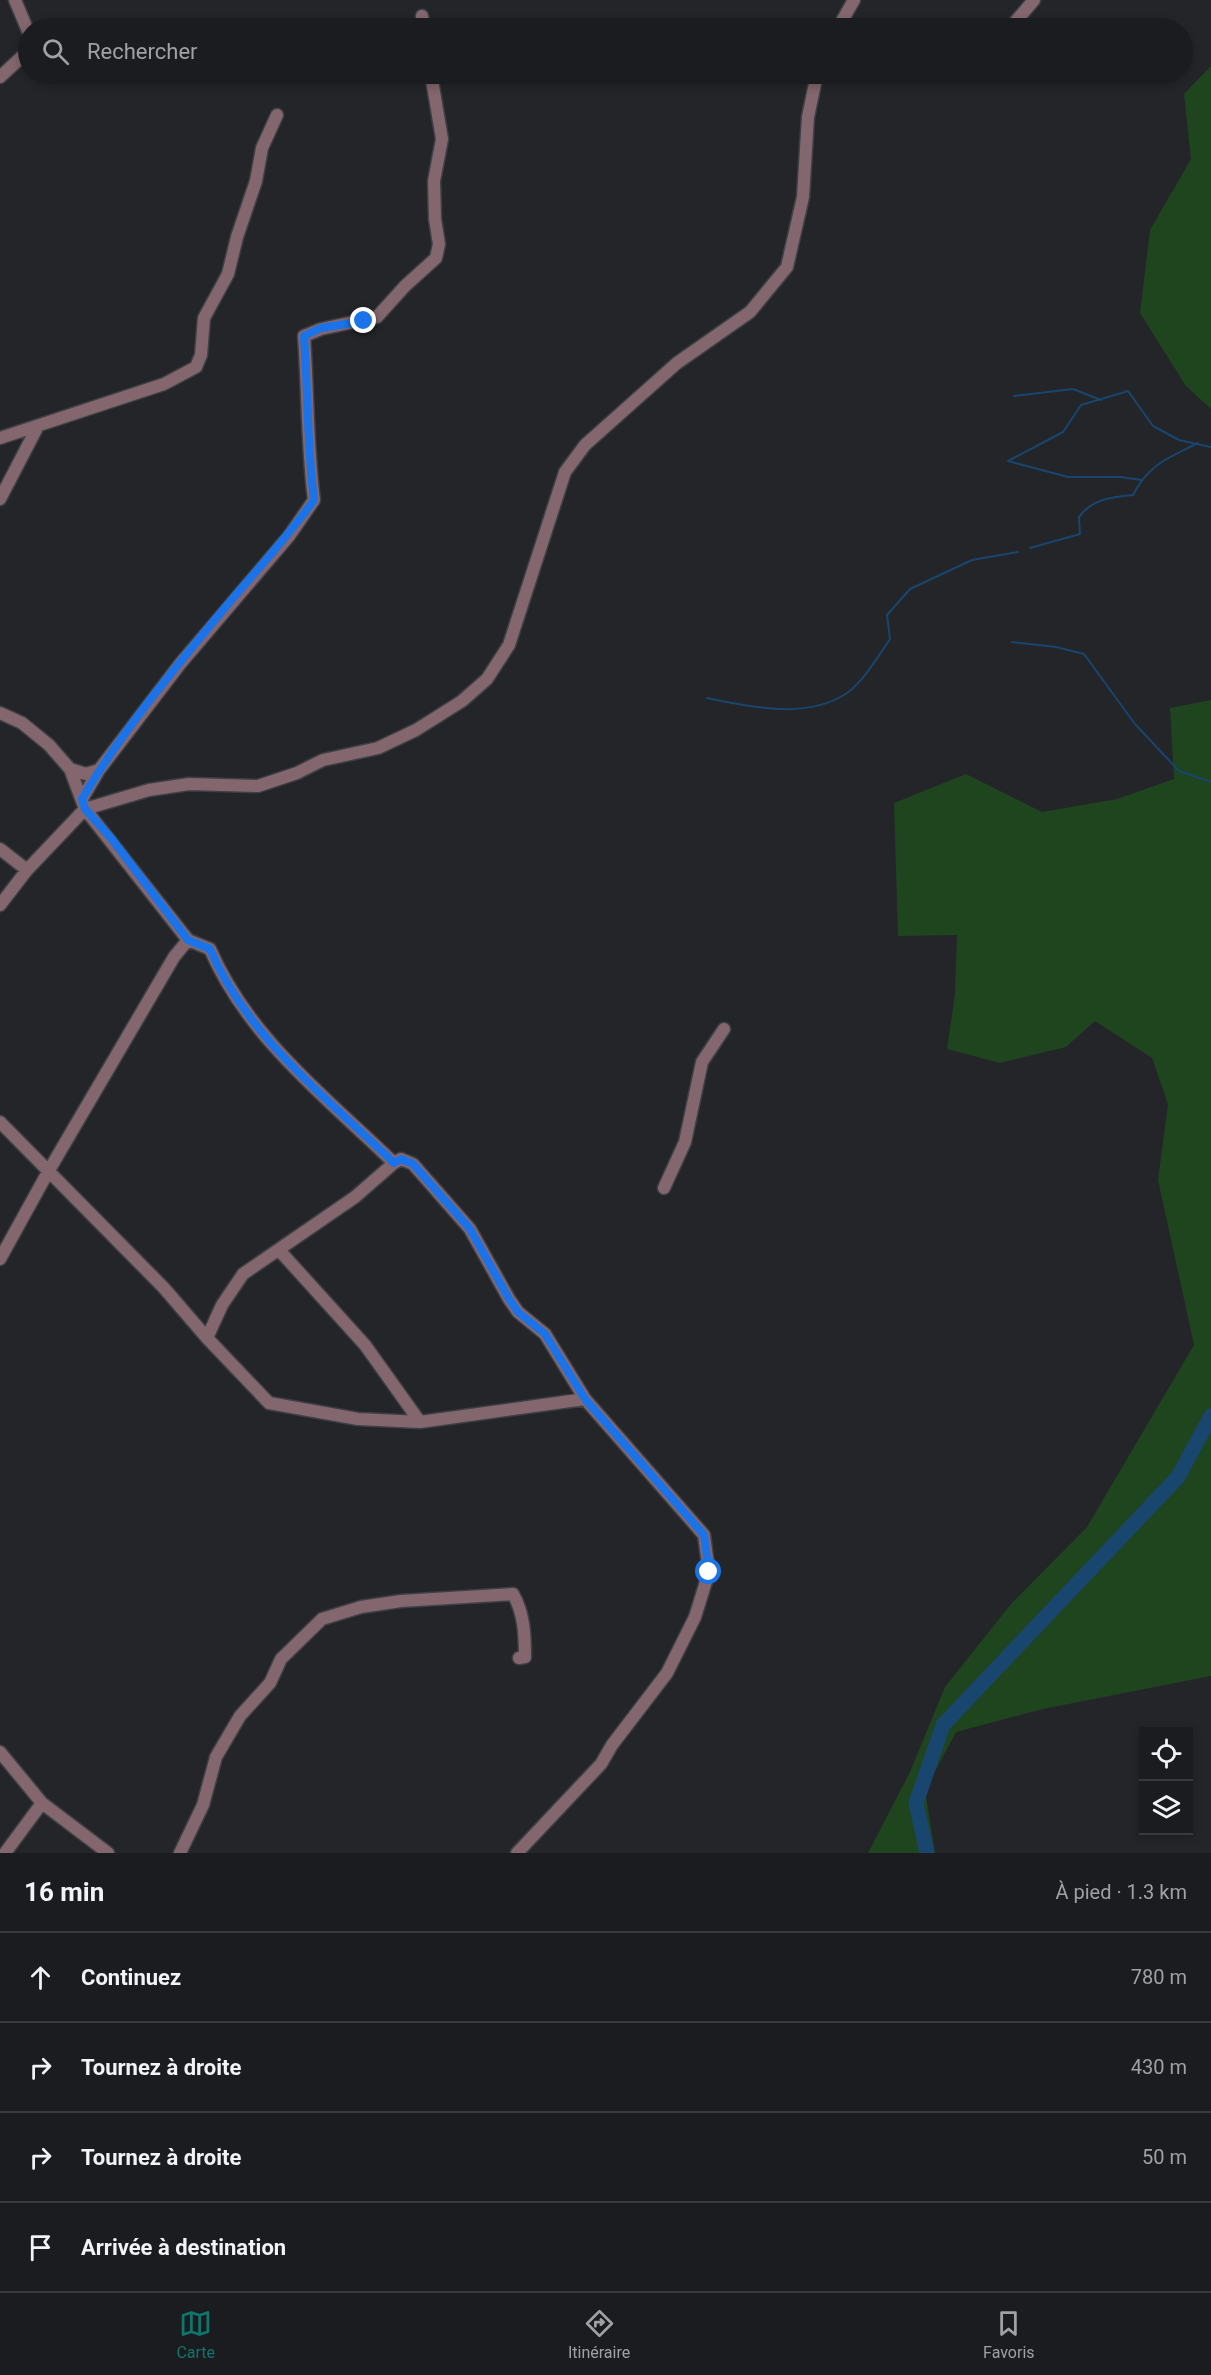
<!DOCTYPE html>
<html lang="fr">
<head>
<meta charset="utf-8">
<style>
  :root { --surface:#1a1c1f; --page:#27292c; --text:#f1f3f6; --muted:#9fa1a4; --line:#383a3d; --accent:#0f766e }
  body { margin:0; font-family:Roboto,sans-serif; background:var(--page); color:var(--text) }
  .controls { position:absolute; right:18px; bottom:18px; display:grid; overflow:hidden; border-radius:0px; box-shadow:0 3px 9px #0003 }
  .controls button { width:54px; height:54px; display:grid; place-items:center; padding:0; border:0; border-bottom:2px solid var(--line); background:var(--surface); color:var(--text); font:30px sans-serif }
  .stop { position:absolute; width:18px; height:18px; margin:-14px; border:4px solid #1a73e8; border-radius:50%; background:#fff }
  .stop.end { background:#1a73e8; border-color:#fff; box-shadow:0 2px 6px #0008 }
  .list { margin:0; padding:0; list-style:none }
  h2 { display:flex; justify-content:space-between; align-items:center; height:78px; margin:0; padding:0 24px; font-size:26px }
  h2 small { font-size:20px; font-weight:400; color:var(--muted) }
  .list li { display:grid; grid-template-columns:39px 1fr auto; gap:18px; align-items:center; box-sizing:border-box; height:90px; padding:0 24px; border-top:2px solid var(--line) }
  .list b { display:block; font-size:22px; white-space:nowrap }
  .list em { font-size:20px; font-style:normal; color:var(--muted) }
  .icon { flex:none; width:33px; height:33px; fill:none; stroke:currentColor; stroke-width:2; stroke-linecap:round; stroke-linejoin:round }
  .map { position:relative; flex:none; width:1211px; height:1853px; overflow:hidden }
  .search { position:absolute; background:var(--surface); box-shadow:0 3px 9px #0003; left:18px; right:18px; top:18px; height:66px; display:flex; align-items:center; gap:15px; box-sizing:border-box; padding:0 21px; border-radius:33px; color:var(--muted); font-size:22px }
  .sheet { height:438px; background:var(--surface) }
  nav { display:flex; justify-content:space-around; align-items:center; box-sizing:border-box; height:84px; border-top:2px solid var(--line); background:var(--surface); font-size:16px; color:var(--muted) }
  nav a { display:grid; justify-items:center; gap:3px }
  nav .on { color:var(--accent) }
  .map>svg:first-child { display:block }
  .green { fill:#1f451f }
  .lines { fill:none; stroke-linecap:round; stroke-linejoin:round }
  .stream { stroke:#18466e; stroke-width:2 }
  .river { stroke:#18466e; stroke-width:15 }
  .minor-casing { stroke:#3e4044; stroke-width:15 }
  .minor { stroke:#83666e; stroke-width:12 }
  .route { stroke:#1a73e8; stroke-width:8 }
</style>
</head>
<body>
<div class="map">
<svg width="1211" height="1853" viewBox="0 0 1211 1853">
  <rect width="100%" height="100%" fill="#232529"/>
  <path class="green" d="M1211,66V409L1186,386L1140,313L1150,230L1191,159L1184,94Z
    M1211,700V1676L1043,1709L956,1732L925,1790L935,1853H868L910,1772L945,1687L1011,1604L1087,1527L1194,1345L1158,1180L1168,1104L1152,1058L1095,1021L1066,1047L1000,1063L947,1049L955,994L957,935L898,936L894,803L966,774L1042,812L1117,799L1174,779L1170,708Z"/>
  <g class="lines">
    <path class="stream" d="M1014,396L1073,389L1101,400
      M1141,480L1121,477H1068L1008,461L1063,432L1081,405L1128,391L1153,426L1179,440L1211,447
      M1030,548L1080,534L1079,517C1092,499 1112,497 1133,495C1149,464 1168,458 1198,443
      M1012,642L1056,647L1084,654L1135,724L1179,771L1211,782
      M707,698C752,707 807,720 847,693C862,683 880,654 890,639L887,615L910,589L972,560L1018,552"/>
    <path class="river" d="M927,1853L916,1803L943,1725L1178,1477L1211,1416"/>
    <defs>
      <path id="minor" d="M15,0L28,31
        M422,16L424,28
        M838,28L854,0
        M1010,28L1034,0
        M0,77L28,51
        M0,438L164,384L196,367L201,355L204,318L228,274L237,237L256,181L262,148L277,115
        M0,499L38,426
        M0,713L22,723L49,745L70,769L85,809L188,940L210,949C249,1039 326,1097 394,1163
        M70,769L86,774L99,770L180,664L289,536L314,500C307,446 308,391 304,336L321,329L377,317L405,286L436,258L439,244L435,219L434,181L442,139L431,74
        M82,799L99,770
        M0,849L27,870
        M0,905L27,870L85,809L149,790L189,784L258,786L297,773L323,760L378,748L416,730L462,701L487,679L509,645L565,472L585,445L677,363L750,312L787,267L803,197L808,117L817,74
        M0,1122L164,1288L207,1338L222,1305L243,1274L355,1197L394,1163L401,1159L413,1164L470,1229L509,1299L518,1312L545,1334L585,1399L704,1535L709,1572L695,1617L667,1673L612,1745L601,1764L517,1853
        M664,1188L685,1142L702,1062L724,1029
        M279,1250L365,1345L420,1422
        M0,1259L48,1172L174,957L188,940
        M207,1338L269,1403L358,1419L420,1422L585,1399
        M0,1752L42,1803L108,1853
        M5,1853L42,1803
        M180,1853L203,1805L216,1757L240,1716L270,1683L281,1659L322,1619L361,1607L401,1601L513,1594C524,1613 525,1635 525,1657L519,1658"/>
    </defs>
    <use href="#minor" class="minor-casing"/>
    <use href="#minor" class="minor"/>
  </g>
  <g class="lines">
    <path class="route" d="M364,321L321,328L304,336C308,391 307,446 314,500C284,542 250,577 218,616C170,674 120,734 82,799L85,809L111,838L188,940L210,949C248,1038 326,1097 394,1163L401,1159L413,1164L470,1229L509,1299L518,1312L545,1334L585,1399L704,1535L709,1572"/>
  </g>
</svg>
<div class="controls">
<button><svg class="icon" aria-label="locate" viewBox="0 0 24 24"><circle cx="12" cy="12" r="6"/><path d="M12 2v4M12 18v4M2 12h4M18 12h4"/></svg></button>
<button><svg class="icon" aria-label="layers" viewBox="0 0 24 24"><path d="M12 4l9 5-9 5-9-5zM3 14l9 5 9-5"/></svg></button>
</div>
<div class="stop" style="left:709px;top:1572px"></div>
<div class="stop end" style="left:364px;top:321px"></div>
<div class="search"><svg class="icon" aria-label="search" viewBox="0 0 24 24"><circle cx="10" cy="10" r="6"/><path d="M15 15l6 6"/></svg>Rechercher</div>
</div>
<section class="sheet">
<h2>16 min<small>À pied · 1.3 km</small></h2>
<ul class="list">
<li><svg class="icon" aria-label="ahead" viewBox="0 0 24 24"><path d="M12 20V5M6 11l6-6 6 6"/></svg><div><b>Continuez</b></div><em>780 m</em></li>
<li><svg class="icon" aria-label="right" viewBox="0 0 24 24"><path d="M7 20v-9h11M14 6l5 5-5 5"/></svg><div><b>Tournez à droite</b></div><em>430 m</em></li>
<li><svg class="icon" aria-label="right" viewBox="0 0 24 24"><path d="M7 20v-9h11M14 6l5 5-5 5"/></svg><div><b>Tournez à droite</b></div><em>50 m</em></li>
<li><svg class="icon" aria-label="arrive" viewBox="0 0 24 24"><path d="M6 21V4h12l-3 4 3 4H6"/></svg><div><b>Arrivée à destination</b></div></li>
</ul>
</section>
<nav>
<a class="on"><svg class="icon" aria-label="map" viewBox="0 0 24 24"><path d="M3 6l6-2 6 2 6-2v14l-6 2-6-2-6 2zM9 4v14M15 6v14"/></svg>Carte</a>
<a><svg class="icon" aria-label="directions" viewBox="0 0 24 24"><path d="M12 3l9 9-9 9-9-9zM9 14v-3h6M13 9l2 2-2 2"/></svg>Itinéraire</a>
<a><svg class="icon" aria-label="saved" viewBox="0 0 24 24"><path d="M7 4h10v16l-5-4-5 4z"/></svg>Favoris</a>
</nav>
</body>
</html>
